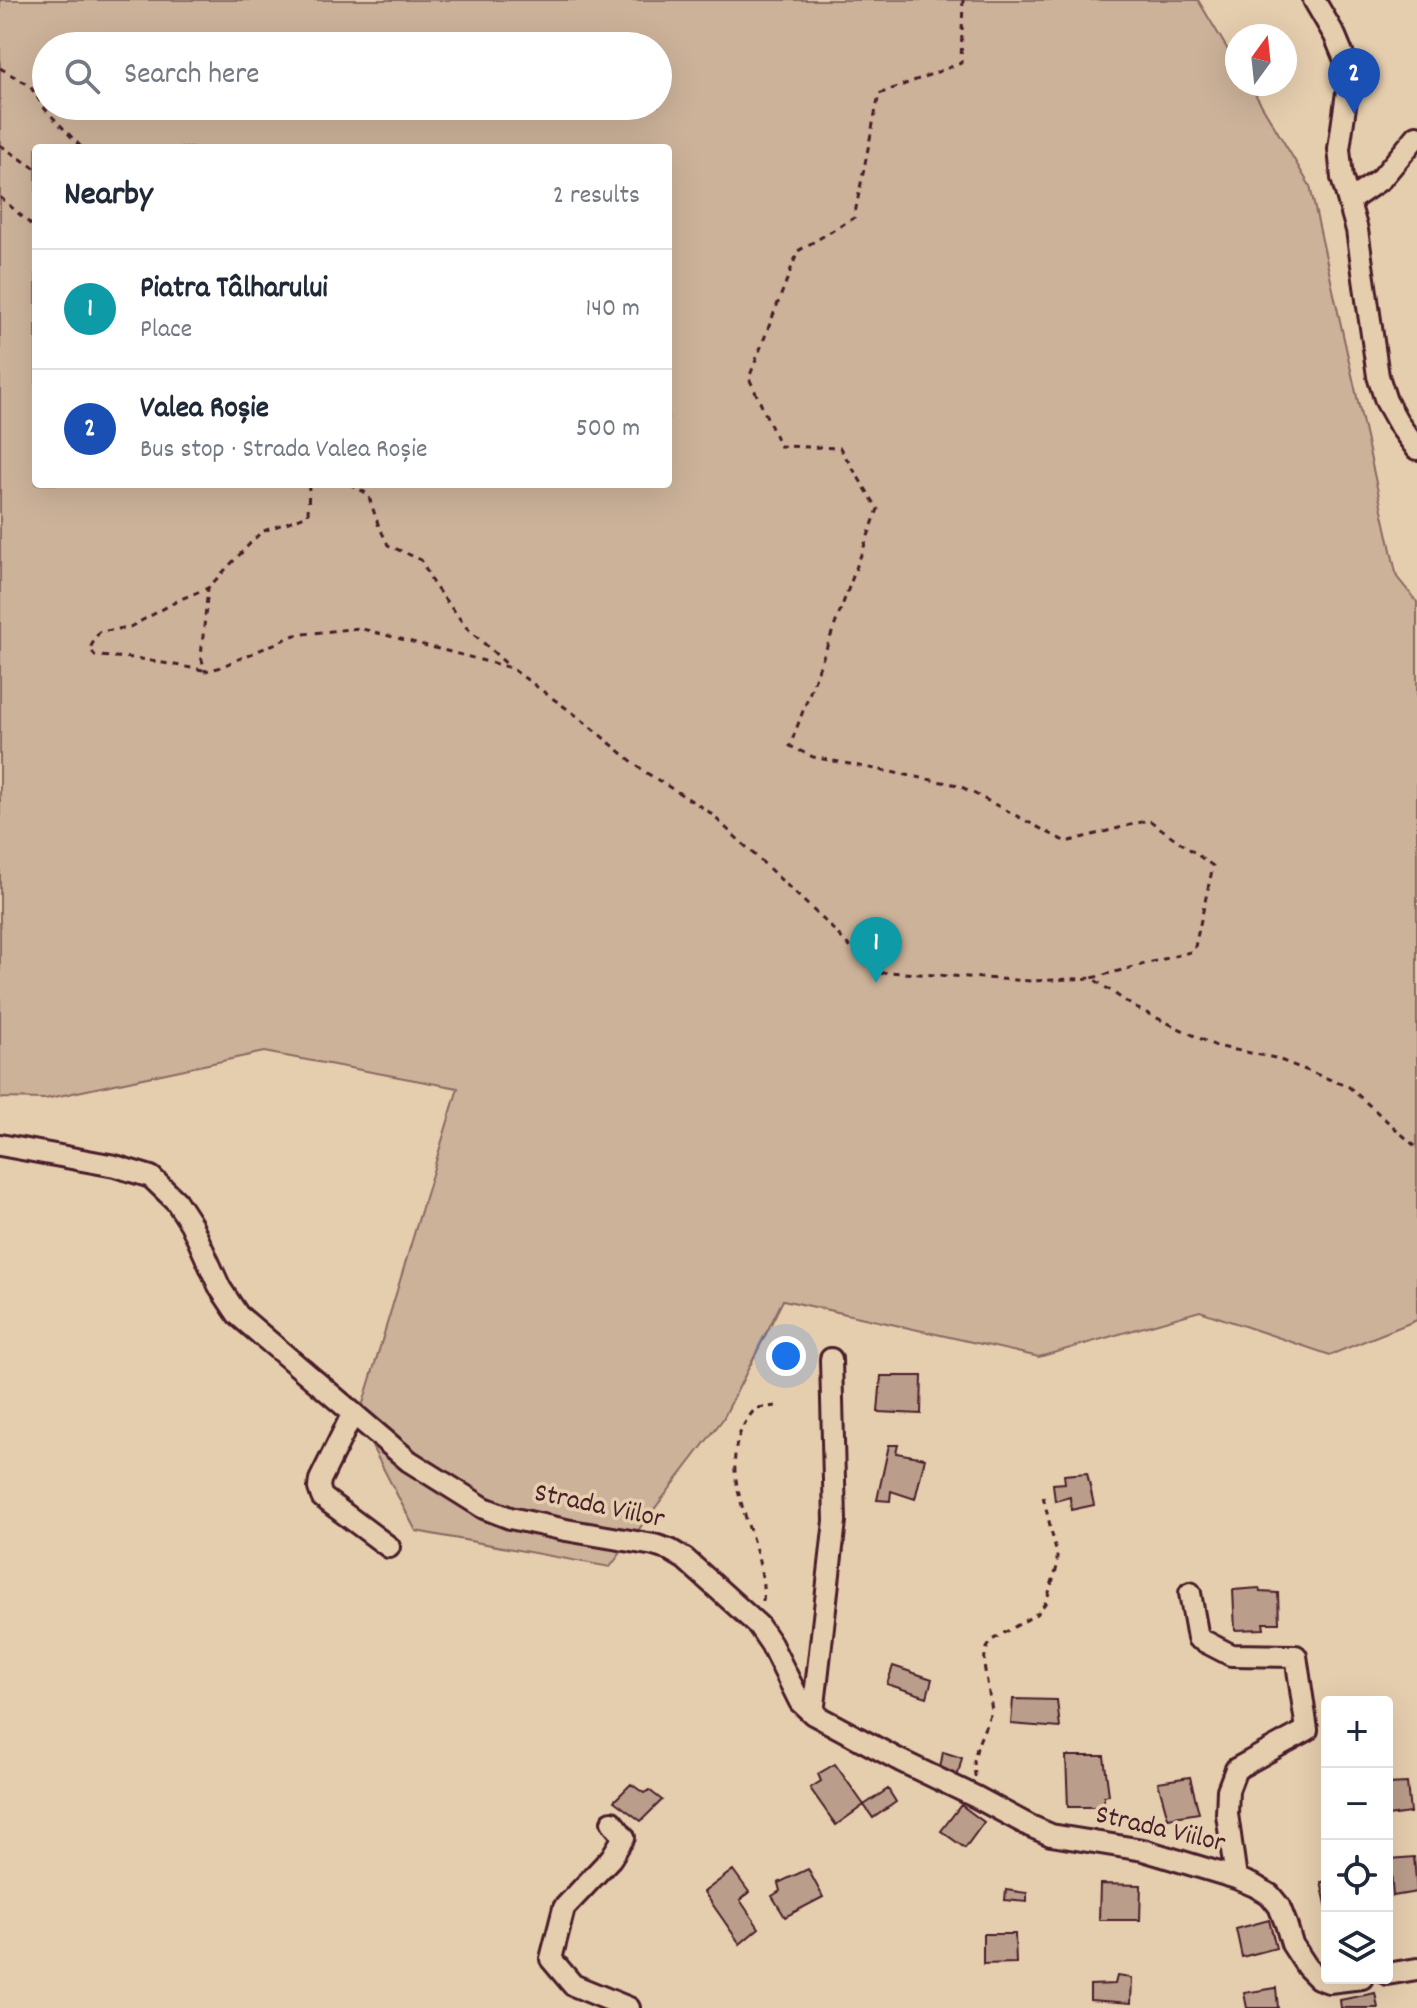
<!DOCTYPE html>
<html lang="en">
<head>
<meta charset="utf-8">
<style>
  :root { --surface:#fff; --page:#f2f2f3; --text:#1f2937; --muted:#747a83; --line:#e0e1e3; --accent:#4a1f2b }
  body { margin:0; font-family:Dekko,sans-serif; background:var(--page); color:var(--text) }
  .controls { position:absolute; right:24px; bottom:24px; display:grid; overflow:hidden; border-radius:8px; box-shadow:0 8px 32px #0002 }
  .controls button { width:72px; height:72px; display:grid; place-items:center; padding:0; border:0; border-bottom:2px solid var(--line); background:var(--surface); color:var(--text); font:40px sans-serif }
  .compass { position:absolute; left:1225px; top:24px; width:72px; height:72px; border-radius:50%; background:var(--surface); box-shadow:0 8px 32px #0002; rotate:15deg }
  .you { position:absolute; left:786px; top:1356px; width:28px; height:28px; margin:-20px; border:6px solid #fff; border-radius:50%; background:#1a73e8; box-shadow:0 0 0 12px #1a73e833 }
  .badge { display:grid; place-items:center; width:52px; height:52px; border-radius:50%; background:var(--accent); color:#fff; font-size:26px; font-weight:700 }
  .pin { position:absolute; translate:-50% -66px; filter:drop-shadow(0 2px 4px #0008) }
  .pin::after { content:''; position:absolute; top:42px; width:28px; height:24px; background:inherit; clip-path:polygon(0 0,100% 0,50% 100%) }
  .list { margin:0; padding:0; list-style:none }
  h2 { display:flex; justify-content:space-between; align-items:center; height:104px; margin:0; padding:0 32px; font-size:34px }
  h2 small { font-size:26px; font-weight:400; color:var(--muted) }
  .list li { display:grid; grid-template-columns:52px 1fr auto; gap:24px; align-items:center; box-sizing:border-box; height:120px; padding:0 32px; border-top:2px solid var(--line) }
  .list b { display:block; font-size:30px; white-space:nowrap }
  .list p { margin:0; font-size:26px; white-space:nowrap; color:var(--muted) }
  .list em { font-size:26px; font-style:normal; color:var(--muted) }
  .icon { flex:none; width:44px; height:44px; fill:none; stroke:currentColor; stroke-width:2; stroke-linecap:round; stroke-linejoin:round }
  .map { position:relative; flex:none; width:1417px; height:2008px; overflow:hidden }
  .search { position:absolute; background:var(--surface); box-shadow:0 8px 32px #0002; left:32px; top:32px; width:640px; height:88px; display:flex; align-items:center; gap:20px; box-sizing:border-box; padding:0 28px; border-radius:44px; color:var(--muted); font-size:30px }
  .panel { position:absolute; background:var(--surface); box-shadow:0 8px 32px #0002; left:32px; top:144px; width:640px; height:344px; border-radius:8px }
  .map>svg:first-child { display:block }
  .green { fill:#ccb299; stroke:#8b6862; stroke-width:2; fill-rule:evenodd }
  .building { fill:#ba9d8a; stroke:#4a1f2b; stroke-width:2 }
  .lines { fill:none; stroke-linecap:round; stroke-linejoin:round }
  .minor-casing { stroke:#4a1f2b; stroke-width:26 }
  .path { stroke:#4a1f2b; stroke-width:3; stroke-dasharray:6 6; stroke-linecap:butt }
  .minor { stroke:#e5ceae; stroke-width:20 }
  .labels { text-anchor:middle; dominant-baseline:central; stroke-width:7; stroke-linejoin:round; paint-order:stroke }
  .street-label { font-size:28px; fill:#4a1f2b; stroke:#e5ceae }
</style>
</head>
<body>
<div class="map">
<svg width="1417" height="2008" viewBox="0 0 1417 2008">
  <rect width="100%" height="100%" fill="#e5ceae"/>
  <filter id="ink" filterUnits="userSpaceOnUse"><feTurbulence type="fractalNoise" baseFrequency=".0125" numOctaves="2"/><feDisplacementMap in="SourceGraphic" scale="16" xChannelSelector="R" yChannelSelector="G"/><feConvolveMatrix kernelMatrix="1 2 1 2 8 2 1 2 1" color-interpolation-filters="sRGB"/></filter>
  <g filter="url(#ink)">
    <path class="green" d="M0,0H1198L1237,65V84H1249L1310,186L1397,577L1417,602V1320L1330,1355L1200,1311L1039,1357L783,1300L723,1419L610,1567L416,1531L358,1420L458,1088L264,1052L45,1099L0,1098ZM46,46H658V106H46ZM36,148H668V484H36Z"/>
    <path class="building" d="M881,1376H922L921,1414L878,1412Z
      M889,1445H898L896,1453L925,1458L915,1499L891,1491L890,1501L877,1500Z
      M1087,1473L1094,1505L1071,1510L1070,1497L1055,1501L1053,1484L1065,1483L1064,1475Z
      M1259,1588L1260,1592L1278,1593L1279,1623H1263L1264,1629L1235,1630L1233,1590Z
      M893,1666L932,1679L927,1697L887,1684Z
      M1013,1699L1057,1700L1060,1728L1011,1724Z
      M943,1752L962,1758L957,1778L940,1768Z
      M1066,1756H1104L1109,1795L1104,1796V1807H1068Z
      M835,1764L864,1805L836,1825L810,1788L821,1781L818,1774Z
      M1190,1777L1199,1813L1168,1818L1158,1782Z
      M1407,1783L1410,1813L1387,1816V1784Z
      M631,1784L644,1793L649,1790L662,1800L641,1821L614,1801Z
      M888,1789L896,1802L873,1818L864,1805Z
      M961,1805L984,1822L965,1848L941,1831Z
      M1414,1857L1417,1892L1393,1896L1390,1859Z
      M808,1869L823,1897L785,1917L772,1896L780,1891L778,1883Z
      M733,1870L749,1892L740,1900L759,1928L740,1944L704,1892Z
      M1327,1881V1909L1321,1882Z
      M1100,1884L1141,1885L1140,1920H1099Z
      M1006,1890L1027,1893V1902L1005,1900Z
      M1269,1920L1276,1948L1242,1957L1236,1929Z
      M983,1934H1015L1016,1963L983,1964Z
      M1117,1976L1132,1978L1131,2003L1090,2000V1985L1115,1984Z
      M1276,1988L1278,2008H1247L1244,1993Z
      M1375,1993L1378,2008H1341L1340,2000Z"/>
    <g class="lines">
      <defs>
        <path id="minor" d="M1314,0L1335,36L1345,60L1348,85L1339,149L1342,178L1357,230L1378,376L1386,401L1400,426L1417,449
          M1349,201L1381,179L1417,136
          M0,1145L115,1166L151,1177L176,1201L191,1224L220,1288L238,1315L409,1461L484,1508L510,1518L566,1530L654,1545L670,1550L685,1559L758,1625L771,1644L800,1702L813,1714L901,1761L976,1797L1030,1826L1051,1835L1143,1850L1236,1878L1255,1886L1270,1895L1279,1906L1286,1924L1292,1944L1307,1967L1318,1978L1329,1982L1362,1978
          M353,1413L320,1480L319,1488L322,1497L389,1547
          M1190,1593L1198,1638L1231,1655L1296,1656L1307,1730L1236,1769L1228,1790L1227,1814L1236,1878
          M813,1714L835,1521L831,1359
          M612,1822L624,1837L611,1858L564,1908L551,1959L573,1985L629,2008
          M1387,1974L1417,1969"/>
      </defs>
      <use href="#minor" class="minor-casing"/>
      <path class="path" d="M963,0L961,63L879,94L854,218L798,251L749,378L780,446L840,448L878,509L790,746L813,757L958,785L1066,842L1149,820L1213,866L1194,951L1092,978
        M0,68L30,86L45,109L82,148
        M0,145L36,169
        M0,197L36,229
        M309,484L308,515L261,532L208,588L201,656L205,671L218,668L295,635L359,628L511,668L577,716L645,772L708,811L827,923L877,975L887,972L1032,981L1092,978L1134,1007L1216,1046L1275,1058L1349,1087L1417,1148
        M350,484L368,494L378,524L388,545L421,560L433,584L467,628L510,667
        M203,670L135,658L95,656L90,648L99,632L130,627L181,599L208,588
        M763,1601C768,1536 702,1468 756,1408L777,1406
        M975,1777L974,1760L978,1744L992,1710L984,1665L985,1655L987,1648L992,1640L1038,1613L1046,1602L1057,1567V1555L1043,1496"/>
      <use href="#minor" class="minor"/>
    </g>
  </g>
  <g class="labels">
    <g class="street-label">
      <text transform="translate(599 1508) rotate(12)">Strada Viilor</text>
      <text transform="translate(1160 1831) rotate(13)">Strada Viilor</text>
    </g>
  </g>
</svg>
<div class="controls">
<button>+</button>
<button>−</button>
<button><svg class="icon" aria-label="locate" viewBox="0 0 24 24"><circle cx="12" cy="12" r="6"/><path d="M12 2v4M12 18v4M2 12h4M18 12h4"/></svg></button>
<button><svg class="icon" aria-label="layers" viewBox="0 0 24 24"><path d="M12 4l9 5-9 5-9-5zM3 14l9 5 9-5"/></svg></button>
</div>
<svg class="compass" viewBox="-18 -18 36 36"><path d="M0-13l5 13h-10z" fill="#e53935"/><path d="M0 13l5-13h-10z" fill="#747a83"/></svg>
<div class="you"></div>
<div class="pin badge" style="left:876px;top:983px;background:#0f9aa8">1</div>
<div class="pin badge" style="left:1354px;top:114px;background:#1a4fb4">2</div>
<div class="search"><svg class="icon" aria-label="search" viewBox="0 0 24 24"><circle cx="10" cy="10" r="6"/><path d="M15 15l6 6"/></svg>Search here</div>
<section class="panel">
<h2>Nearby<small>2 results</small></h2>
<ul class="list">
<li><span class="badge" style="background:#0f9aa8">1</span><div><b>Piatra Tâlharului</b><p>Place</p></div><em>140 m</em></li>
<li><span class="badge" style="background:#1a4fb4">2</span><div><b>Valea Roșie</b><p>Bus stop · Strada Valea Roșie</p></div><em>500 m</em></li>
</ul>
</section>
</div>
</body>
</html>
